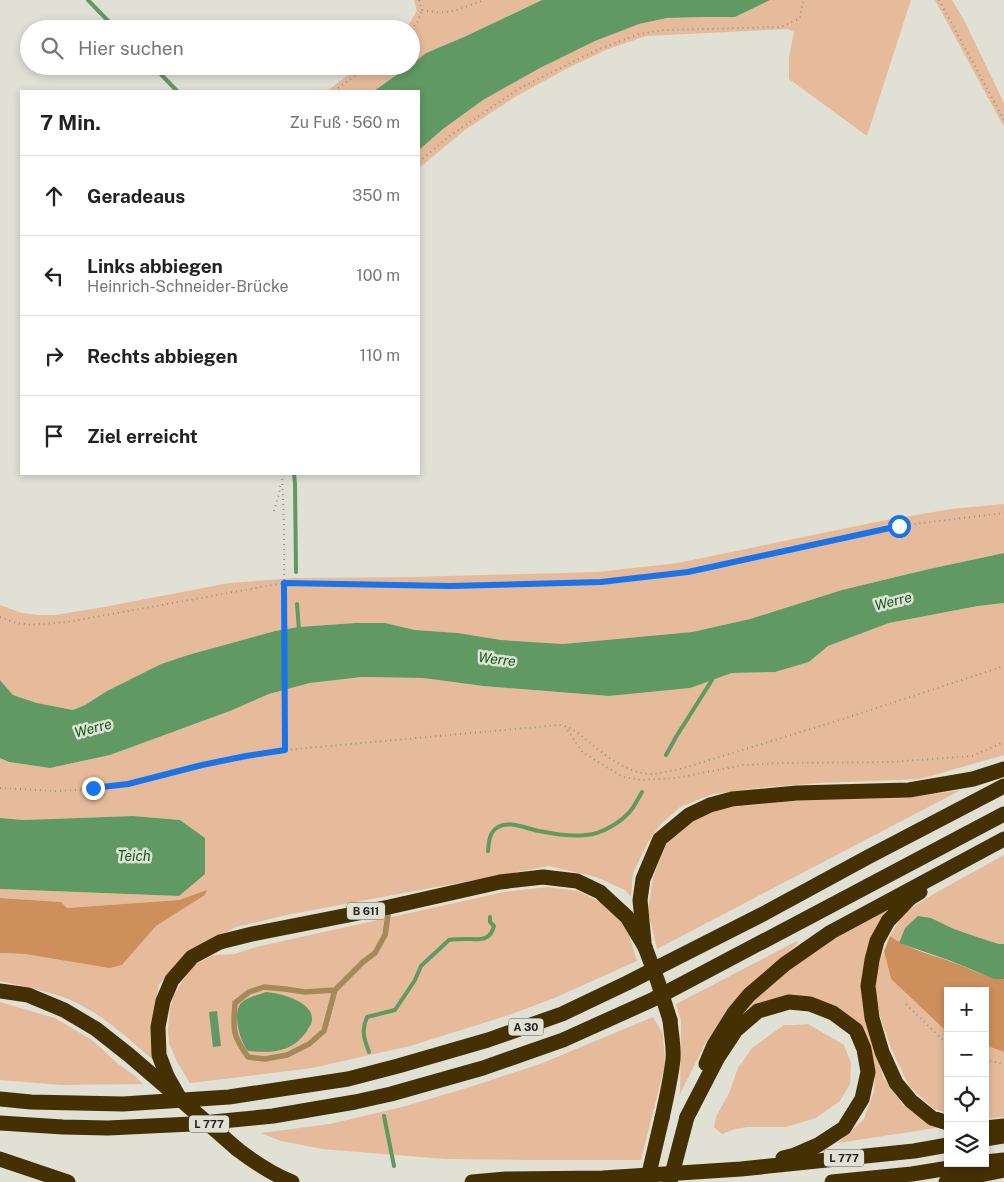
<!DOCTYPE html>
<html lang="de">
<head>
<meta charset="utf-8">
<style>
  :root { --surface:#fff; --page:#f2f2f2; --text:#222; --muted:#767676; --line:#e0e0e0 }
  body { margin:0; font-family:"Public Sans",sans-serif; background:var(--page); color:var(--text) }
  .controls { position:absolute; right:15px; bottom:15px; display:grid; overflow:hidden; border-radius:0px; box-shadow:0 2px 8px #0003 }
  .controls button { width:45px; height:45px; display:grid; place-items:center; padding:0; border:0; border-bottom:1px solid var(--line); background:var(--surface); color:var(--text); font:25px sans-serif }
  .stop { position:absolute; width:15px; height:15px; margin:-11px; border:4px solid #1a73e8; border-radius:50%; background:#fff }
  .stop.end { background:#1a73e8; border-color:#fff; box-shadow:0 1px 5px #0008 }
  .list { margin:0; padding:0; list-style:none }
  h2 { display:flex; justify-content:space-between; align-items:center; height:65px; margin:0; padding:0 20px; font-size:21px }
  h2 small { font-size:16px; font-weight:400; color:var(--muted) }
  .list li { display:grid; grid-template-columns:32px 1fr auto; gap:15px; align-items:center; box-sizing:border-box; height:80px; padding:0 20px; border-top:1px solid var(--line) }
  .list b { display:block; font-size:19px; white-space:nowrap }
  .list p { margin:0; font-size:16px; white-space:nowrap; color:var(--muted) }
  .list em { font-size:16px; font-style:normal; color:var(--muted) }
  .icon { flex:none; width:28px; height:28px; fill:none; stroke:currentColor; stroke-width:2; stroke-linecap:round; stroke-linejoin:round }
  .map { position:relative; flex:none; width:1004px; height:1182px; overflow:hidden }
  .search { position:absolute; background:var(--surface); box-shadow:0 2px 8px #0003; left:20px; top:20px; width:400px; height:55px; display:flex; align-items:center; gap:12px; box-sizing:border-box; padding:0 18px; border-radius:28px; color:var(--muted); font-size:19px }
  .panel { position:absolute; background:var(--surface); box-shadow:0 2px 8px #0003; left:20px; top:90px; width:400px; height:385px; border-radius:0px }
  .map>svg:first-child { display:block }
  .green { fill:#e5bb9b }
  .forest { fill:#cd8f5c }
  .water { fill:#619962 }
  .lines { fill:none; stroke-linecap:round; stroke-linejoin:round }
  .stream { stroke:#619962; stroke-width:4 }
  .path { stroke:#94948b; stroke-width:2; stroke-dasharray:1 4; stroke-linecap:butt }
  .lane { stroke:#a48959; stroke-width:5.5 }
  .highway { stroke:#453004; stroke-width:15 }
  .highway-bridge { stroke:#453004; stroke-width:15 }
  .route { stroke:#1a73e8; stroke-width:6 }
  .labels { text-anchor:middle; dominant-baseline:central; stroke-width:5; stroke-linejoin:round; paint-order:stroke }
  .shield { fill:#e1e0d5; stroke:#5b5a54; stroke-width:1 }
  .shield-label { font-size:11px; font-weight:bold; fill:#21211d }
  .water-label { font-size:14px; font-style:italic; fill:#066017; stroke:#e1e0d5 }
</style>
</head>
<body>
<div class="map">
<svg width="1004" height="1182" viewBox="0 0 1004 1182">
  <rect width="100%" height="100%" fill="#e1e0d5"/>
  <path class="green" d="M414,0H542L464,37L426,53L411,65V29H406L417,11Z
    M770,0H911L867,136L789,79V57L794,32L788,29L646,36L608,49L564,70L515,97L465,130L419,168V150L443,129L483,100L540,68L595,41L639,24L667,18L703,17H735Z
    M935,0H952L964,20L1004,103V127Z
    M360,66H409L374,91H327Z
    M1004,504V553L929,569L842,590L750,619L692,632L563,644L501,640L458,633L415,630L385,623H355L298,627L275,631L188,655L161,664L107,691L85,705L73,710L37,703L13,695L0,680V605L22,613L38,615H55L104,607L229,583L295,578L411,577L597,572L678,563L881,521L951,509Z
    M1004,603V755L920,779L820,783L757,788L713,794L680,807L660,825L648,842L633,873L631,897L625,890L596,877L549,866L291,914L236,927L197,948L159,984L152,1022V1059C132,1042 112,1023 88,1009C62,993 30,988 0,981V953L25,954L122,965L156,926L205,895L207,891L179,900L67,908L60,902L0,898V889L179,896L205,838L180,820L133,816L24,820L0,818V758L9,762L50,768L110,755L230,711L269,694L310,683L362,677L423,678L483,686L609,696L689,688L732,673L775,672L809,662L828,646L889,623L978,606Z
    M961,790L657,949L648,911L653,877L667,843L694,819L711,812L732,807L801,800L907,798Z
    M1004,855V944H999L980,938L954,929L931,918L913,922L905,928L899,943L890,936L900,919L908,910L937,892Z
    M548,887L578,891L606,905L626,925L637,961L552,999L509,1015L410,1046L312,1068L190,1083L177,1062L169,1043L168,1029L170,1009L174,995L192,966L214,955L234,954L256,947L504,892Z
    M902,897L872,940L875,1049L884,1079L902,1104L927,1123L942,1127L838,1143L864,1119L874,1091L875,1071L871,1048L862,1029L839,1010L812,997H783L748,1009V1008C785,959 850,927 902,897Z
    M797,941L798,943L780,959L724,1017L706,1042L680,1094L681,1021L676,1004Z
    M884,951L891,979L945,1030L948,1031V1113L934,1109L909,1086L891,1048L880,1016L875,992L878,965Z
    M0,1002L55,1018L92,1040L117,1063L135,1076L143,1084L62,1085L0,1080Z
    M653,1017L663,1034L665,1065L641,1160H531L445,1159L322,1149L281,1141L261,1133L330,1124L402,1107L470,1087L540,1064Z
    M808,1024L844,1045L851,1063L850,1084L840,1101L816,1118L786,1127H748L735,1129L722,1134L714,1127L716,1117L729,1093L738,1068L752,1048L784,1025H794Z
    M985,1045L1004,1052V1117L985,1119Z"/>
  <path class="forest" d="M207,890L205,895L156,926L122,965L110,968L25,954L0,953V898L61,902L67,908L179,900Z
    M890,936C907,949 931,954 952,962C969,968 986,978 1004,979V1052L985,1045V991H948V1031L945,1030L891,979L884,951Z"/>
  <path class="water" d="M542,0H770L735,17H703L667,18L639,24L595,41L540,68L483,100L443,129L419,150V91H374L409,66H411V65L426,53L464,37Z
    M1004,553V603L978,606L889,623L828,646L809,662L775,672L732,673L690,688L609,696L483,686L423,678L362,677L310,683L269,694L230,711L110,755L50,768L9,762L0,758V680L13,695L37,703L73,710L85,705L107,691L161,664L188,655L275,631L298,627L355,623H385L415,630L458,633L501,640L563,644L692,632L750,619L842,590L929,569Z
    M133,816L180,820L205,838V874L179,896L0,889V818L24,820Z
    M918,916L931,918L954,929L980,938L999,944H1004V979H994L951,961L899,943L905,928Z
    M266,992C281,993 319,1003 311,1024C310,1026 308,1028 307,1031C301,1039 296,1044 287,1048C275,1053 261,1052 248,1051C240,1042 232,1013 241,1003C247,997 258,995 266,992Z
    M217,1011L221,1046L213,1047L209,1012Z"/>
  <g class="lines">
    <path class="stream" d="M88,0L116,29
      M153,66L177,91
      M294,474L295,483L296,572
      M297,604L299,631
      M666,755L676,737L712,680
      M488,851C489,842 489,832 498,827C509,820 527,829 539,831C554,834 571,837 586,835C602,834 622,822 632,809C636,803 639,797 642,792
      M369,1052C364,1039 361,1030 367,1017L395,1010L415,980L421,966L449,940C455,939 461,939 466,939C479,939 490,942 494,926L490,922V917
      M384,1116L394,1166"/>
    <path class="path" d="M419,0L422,10
      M939,0L1004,120
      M422,10C449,16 460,9 484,0
      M411,30L417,23L422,10
      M334,91L369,66
      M419,162L448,137L520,88L597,50L639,34L665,30L781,27L800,18L803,0
      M282,474L284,525L285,750
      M274,511L279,494L281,482
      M0,617L16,623L30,625L67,622L284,583L451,586L601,582L687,572L899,526L1004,513
      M565,726L582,752L623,777L642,780L676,778L743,765L784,763L891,762L972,756L1004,742
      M0,788L56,791L93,789L128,784L202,765L246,756L285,750L559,725C572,727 579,734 589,742C606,756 627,773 650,774C659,774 668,771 677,770L840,720L1004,666
      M906,1004L945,1042L948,1043
      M985,1060L1004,1064"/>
    <path class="lane" d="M335,990L324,1031L309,1044L287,1055L265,1059L248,1057C232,1035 233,1029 235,1003L249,992L264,987L285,989L305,992L335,990L363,962L375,953L385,935L389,909"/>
    <path class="highway" d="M920,892L910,898L888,921L877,941L872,960L868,986L872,1018L882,1052L896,1083L911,1101L932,1118L948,1123
      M644,942L640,900L643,879L660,839L689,815L710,805L732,799L797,793L909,790L973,779L1004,769
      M0,991L28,995L64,1010L96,1029L129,1055L172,1092
      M706,1064L714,1045L734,1013L749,995L785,964L831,932L1004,839
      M0,1099L31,1102L123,1104L229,1097L348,1079L398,1066L488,1040L562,1014L627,983L765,913L868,857L1004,786
      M180,1099L167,1076L159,1055L158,1027L163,1001L172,980L192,957L220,942L252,934L389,907L500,882L543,877L577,881L600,892L627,917L645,947
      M687,1117L717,1059L736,1030L758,1011L789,1002L810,1004L833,1013L856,1030L864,1049L868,1072L862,1099L844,1128L818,1145L795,1155L783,1158
      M662,1118C666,1099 671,1079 673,1059C674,1046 671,1033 670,1020
      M0,1123L63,1127L108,1128L192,1124L273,1116L355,1102L391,1094L483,1068L563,1040L654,999L1004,814
      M985,1128L1004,1126
      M985,1139L1004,1136
      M237,1149C254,1162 272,1174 292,1182
      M0,1159L68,1182
      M985,1162L1004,1160
      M472,1182L506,1179L603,1178L741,1169L914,1151L948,1145
      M832,1182L912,1174L980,1163
      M946,1182L1004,1170"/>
    <path class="highway-bridge" d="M645,947L658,982L670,1020
      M180,1099L237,1149
      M647,1182L662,1118
      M670,1182L687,1117"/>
  </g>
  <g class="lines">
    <path class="route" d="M93,788L128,784L202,765L246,756L285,750L284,583L451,586L601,582L688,572L899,526"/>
  </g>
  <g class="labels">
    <g class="shield">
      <rect x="347" y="902.5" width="38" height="17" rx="4"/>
      <rect x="508.5" y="1018.5" width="35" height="17" rx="4"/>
      <rect x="189" y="1115.5" width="40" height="17" rx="4"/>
      <rect x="824" y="1149.5" width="40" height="17" rx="4"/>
    </g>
    <g class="shield-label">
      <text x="366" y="911">B 611</text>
      <text x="526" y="1027">A 30</text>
      <text x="209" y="1124">L 777</text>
      <text x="844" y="1158">L 777</text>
    </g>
    <g class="water-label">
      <text transform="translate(893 601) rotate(-14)">Werre</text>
      <text transform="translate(497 659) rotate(7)">Werre</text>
      <text transform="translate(93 728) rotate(-15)">Werre</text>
      <text x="134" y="856">Teich</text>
    </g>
  </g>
</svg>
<div class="controls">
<button>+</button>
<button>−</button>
<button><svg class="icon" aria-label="locate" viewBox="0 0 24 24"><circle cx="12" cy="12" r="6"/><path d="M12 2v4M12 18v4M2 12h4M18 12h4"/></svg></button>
<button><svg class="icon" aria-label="layers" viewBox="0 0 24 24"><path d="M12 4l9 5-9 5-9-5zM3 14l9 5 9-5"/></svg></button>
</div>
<div class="stop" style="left:899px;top:526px"></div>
<div class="stop end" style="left:93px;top:788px"></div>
<div class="search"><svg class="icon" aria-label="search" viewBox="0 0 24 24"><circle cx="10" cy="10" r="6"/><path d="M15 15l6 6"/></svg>Hier suchen</div>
<section class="panel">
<h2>7 Min.<small>Zu Fuß · 560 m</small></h2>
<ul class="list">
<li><svg class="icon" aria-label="ahead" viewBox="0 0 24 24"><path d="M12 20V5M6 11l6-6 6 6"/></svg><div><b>Geradeaus</b></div><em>350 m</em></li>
<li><svg class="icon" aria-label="left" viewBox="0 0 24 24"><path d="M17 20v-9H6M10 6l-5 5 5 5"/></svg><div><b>Links abbiegen</b><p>Heinrich-Schneider-Brücke</p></div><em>100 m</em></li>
<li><svg class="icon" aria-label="right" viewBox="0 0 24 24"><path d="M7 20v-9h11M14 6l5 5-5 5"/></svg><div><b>Rechts abbiegen</b></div><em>110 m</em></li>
<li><svg class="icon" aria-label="arrive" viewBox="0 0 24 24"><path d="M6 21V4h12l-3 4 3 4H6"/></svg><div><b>Ziel erreicht</b></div></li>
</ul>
</section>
</div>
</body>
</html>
